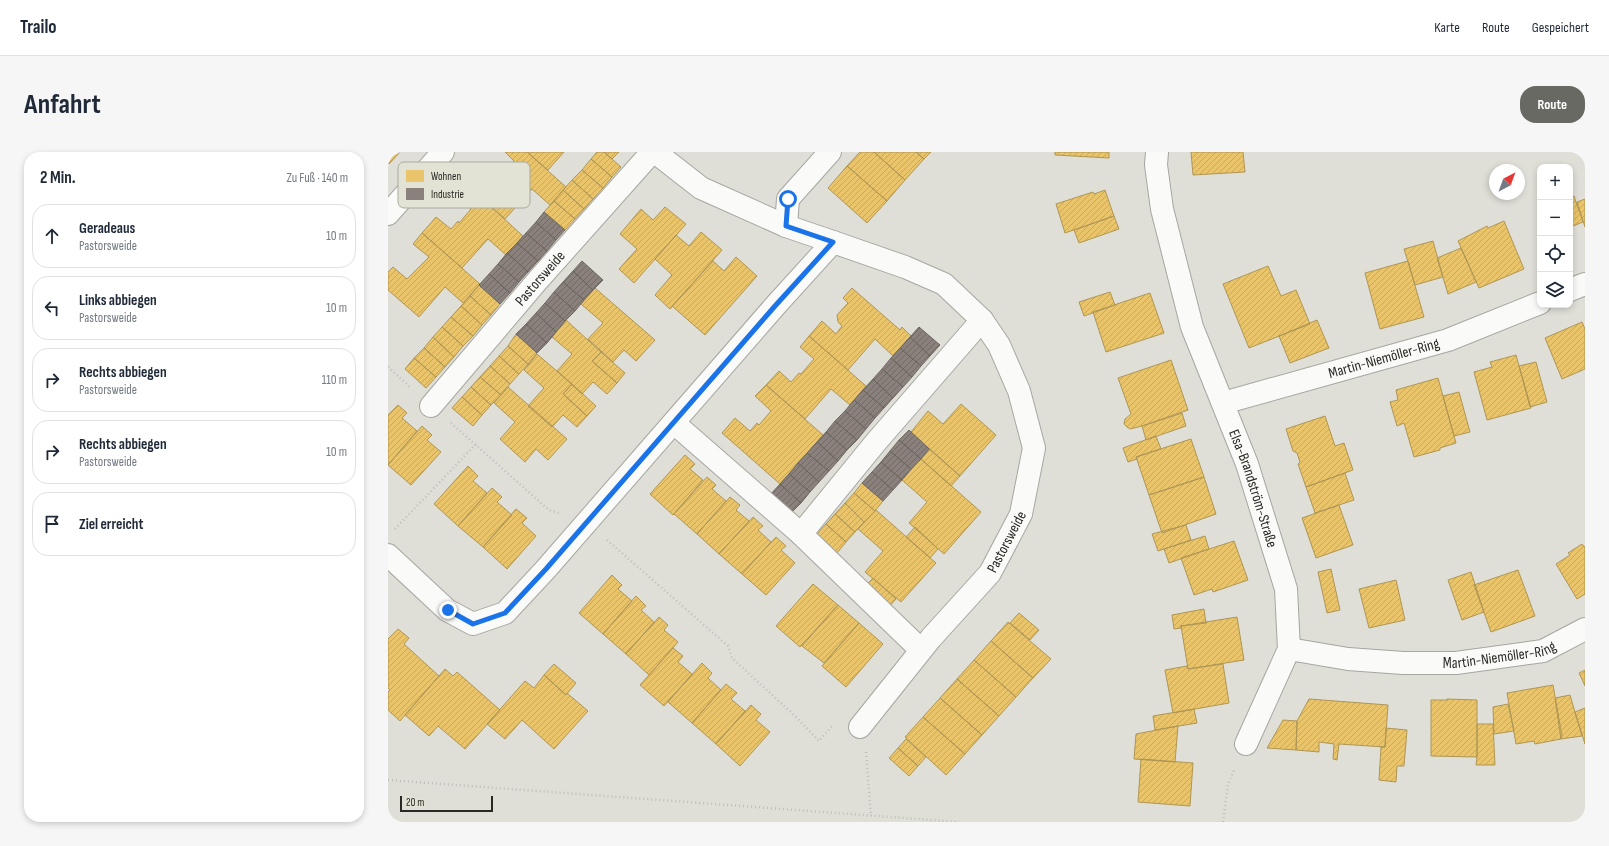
<!DOCTYPE html>
<html lang="de">
<head>
<meta charset="utf-8">
<style>
  :root { --surface:#fff; --page:#f6f6f7; --text:#1f2937; --muted:#747a83; --line:#e0e1e3; --accent:#696963 }
  body { margin:0; font-family:"Sofia Sans Condensed",sans-serif; background:var(--page); color:var(--text) }
  .controls { position:absolute; right:12px; top:12px; display:grid; overflow:hidden; border-radius:8px; box-shadow:0 2px 6px #0003 }
  .controls button { width:36px; height:36px; display:grid; place-items:center; padding:0; border:0; border-bottom:1px solid var(--line); background:var(--surface); color:var(--text); font:20px sans-serif }
  .compass { position:absolute; left:1101px; top:12px; width:36px; height:36px; border-radius:50%; background:var(--surface); box-shadow:0 2px 6px #0003; rotate:41deg }
  .scale { position:absolute; left:12px; bottom:10px; width:93px; box-sizing:border-box; padding-left:4px; border:2px solid #292924; border-top:0; font-size:11px; line-height:14px; white-space:nowrap; color:#292924; -webkit-text-stroke:3px #e2e2d5; paint-order:stroke }
  .stop { position:absolute; width:12px; height:12px; margin:-9px; border:3px solid #1a73e8; border-radius:50%; background:#fff }
  .stop.end { background:#1a73e8; border-color:#fff; box-shadow:0 1px 4px #0008 }
  .list { margin:0; padding:0; list-style:none }
  h2 { display:flex; justify-content:space-between; align-items:center; height:52px; margin:0; padding:0 16px; font-size:17px }
  h2 small { font-size:13px; font-weight:400; color:var(--muted) }
  .list li { display:grid; grid-template-columns:26px 1fr auto; gap:12px; align-items:center; box-sizing:border-box; height:64px; margin:0 8px 8px; padding:0 8px; border:1px solid var(--line); border-radius:16px }
  .list b { display:block; font-size:15px; white-space:nowrap }
  .list p { margin:0; font-size:13px; white-space:nowrap; color:var(--muted) }
  .list em { font-size:13px; font-style:normal; color:var(--muted) }
  .icon { flex:none; width:22px; height:22px; fill:none; stroke:currentColor; stroke-width:2; stroke-linecap:round; stroke-linejoin:round }
  .map { position:relative; flex:none; width:1197px; height:670px; overflow:hidden; border-radius:16px }
  header { display:flex; align-items:center; gap:24px; box-sizing:border-box; height:56px; padding:0 20px; background:var(--surface); border-bottom:1px solid var(--line) }
  header strong { font-size:19px }
  nav { display:flex; gap:22px; margin-inline-start:auto; font-size:14px }
  .intro { display:flex; align-items:center; justify-content:space-between; box-sizing:border-box; height:96px; padding:0 24px }
  h1 { margin:0; font-size:28px }
  .button { padding:10px 18px; border-radius:16px; background:var(--accent); color:#fff; font-size:14px; font-weight:700 }
  main { display:flex; gap:24px; padding:0 24px }
  aside { flex:1; background:var(--surface); border-radius:16px; box-shadow:0 2px 6px #0003 }
  .map>svg:first-child { display:block }
  .homes { fill:url(#homes-hatch); stroke:#af9655 }
  .industry { fill:url(#industry-hatch); stroke:#6d6762 }
  .lines { fill:none; stroke-linecap:round; stroke-linejoin:round }
  .minor-casing { stroke:#a6a6a1; stroke-width:24 }
  .path { stroke:#bebebb; stroke-width:2.5; stroke-dasharray:1 3; stroke-linecap:butt }
  .minor { stroke:#fafaf9; stroke-width:22 }
  .route { stroke:#1a73e8; stroke-width:5 }
  .labels { text-anchor:middle; dominant-baseline:central; stroke-width:4; stroke-linejoin:round; paint-order:stroke }
  .street-label { font-size:15px; fill:#292924; stroke:#e2e2d5 }
  .key { fill:#e2e2d5; stroke:#aaaaa0; stroke-width:1 }
  .key-label { font-size:11px; fill:#292924 }
</style>
</head>
<body>
<header>
<strong>Trailo</strong>
<nav><a>Karte</a><a>Route</a><a>Gespeichert</a></nav>
</header>
<div class="intro"><h1>Anfahrt</h1><a class="button">Route</a></div>
<main>
<aside>
<h2>2 Min.<small>Zu Fuß · 140 m</small></h2>
<ul class="list">
<li><svg class="icon" aria-label="ahead" viewBox="0 0 24 24"><path d="M12 20V5M6 11l6-6 6 6"/></svg><div><b>Geradeaus</b><p>Pastorsweide</p></div><em>10 m</em></li>
<li><svg class="icon" aria-label="left" viewBox="0 0 24 24"><path d="M17 20v-9H6M10 6l-5 5 5 5"/></svg><div><b>Links abbiegen</b><p>Pastorsweide</p></div><em>10 m</em></li>
<li><svg class="icon" aria-label="right" viewBox="0 0 24 24"><path d="M7 20v-9h11M14 6l5 5-5 5"/></svg><div><b>Rechts abbiegen</b><p>Pastorsweide</p></div><em>110 m</em></li>
<li><svg class="icon" aria-label="right" viewBox="0 0 24 24"><path d="M7 20v-9h11M14 6l5 5-5 5"/></svg><div><b>Rechts abbiegen</b><p>Pastorsweide</p></div><em>10 m</em></li>
<li><svg class="icon" aria-label="arrive" viewBox="0 0 24 24"><path d="M6 21V4h12l-3 4 3 4H6"/></svg><div><b>Ziel erreicht</b></div></li>
</ul>
</aside>
<div class="map">
<svg width="1197" height="670" viewBox="0 0 1197 670">
  <defs>
    <pattern id="homes-hatch" width="6" height="6" patternUnits="userSpaceOnUse"><rect width="6" height="6" fill="#e9c46a"/><path d="M-1 1l2-2M0 6l6-6M5 7l2-2" fill="none" stroke="#c8a85c"/></pattern>
    <pattern id="industry-hatch" width="6" height="6" patternUnits="userSpaceOnUse"><rect width="6" height="6" fill="#8a817c"/><path d="M-1 1l2-2M0 6l6-6M5 7l2-2" fill="none" stroke="#716a65"/></pattern>
  </defs>
  <rect width="100%" height="100%" fill="#dfdfd8"/>
  <path class="homes" d="M0,0H12L1,12L0,11Z
    M117,0H139L178,35L162,53L144,37L117,67L78,32L91,17L105,29L112,21L114,22L126,9Z
    M139,0H176L160,18Z
    M209,0H216L233,15L224,25L203,7Z
    M216,0H231L224,7Z
    M472,0H486L517,28L499,49L459,14Z
    M486,0H528L536,7L517,28Z
    M528,0H543L536,7Z
    M667,0H721V6L667,3Z
    M803,0H855L857,20L805,23Z
    M203,7L224,25L215,36L194,18Z
    M459,14L499,49L479,71L440,36Z
    M194,18L215,36L205,47L184,28Z
    M184,28L205,47L196,57L175,38Z
    M78,32L135,84L118,103L100,87L74,116L34,81L48,65L63,77L70,69L71,71L83,57L67,44Z
    M175,38L196,57L187,67L166,49Z
    M717,38L726,64L677,81L668,52L705,40L706,42Z
    M1186,44L1195,70L1182,75V46Z
    M1197,47V75L1189,50Z
    M166,49L187,67L177,78L156,60Z
    M277,55L298,72L246,131L231,117L249,97L232,82L253,57L265,68Z
    M726,64L731,77L691,91L686,78Z
    M1116,69L1136,117L1091,136L1070,89L1099,74L1100,76Z
    M313,80L334,98L282,157L267,143L284,123L267,107L288,83L301,94Z
    M34,81L92,132L75,151L57,135L31,165L0,138V120L5,115L19,127L41,105L25,92Z
    M1045,89L1055,125L1027,133L1016,97Z
    M1073,96L1088,130L1060,142L1049,106Z
    M348,105L369,124L317,183L284,154L325,109L336,119Z
    M1020,109L1036,165L992,177L977,121Z
    M880,114L893,144L908,138L922,172L861,196L835,132Z
    M91,133L112,152L103,163L82,144Z
    M207,136L267,188L248,209L236,198L225,210L200,187L215,171L193,152Z
    M464,136L512,178L514,175L523,184L505,204L487,187L460,218L421,184L434,169L448,182L454,174L450,170L449,163L460,151L455,146Z
    M722,140L727,153L696,164L691,150Z
    M762,141L776,181L718,200L705,160Z
    M82,144L103,163L94,173L73,154Z
    M73,154L94,173L85,184L63,165Z
    M63,165L85,184L75,194L54,175Z
    M178,168L213,200L204,209L229,231L219,242L205,230L194,242L169,219L184,202L164,185Z
    M929,168L941,196L902,211L891,184Z
    M1194,170L1197,177V217L1174,227L1157,186Z
    M54,175L75,194L66,205L45,185Z
    M128,182L149,201L140,212L120,194Z
    M421,184L478,234L462,253L443,237L417,267L378,233L391,219L403,230L411,221L413,222L426,207L412,195Z
    M45,185L66,205L57,215L36,196Z
    M120,194L140,212L131,222L111,204Z
    M36,196L57,215L48,225L26,206Z
    M213,200L237,221L229,231L204,209Z
    M149,202L184,232L175,242L199,264L189,275L175,263L164,275L140,254L156,236L136,218Z
    M1128,203L1143,256L1099,268L1086,220L1104,215L1102,210Z
    M111,204L131,222L122,232L102,214Z
    M26,206L48,225L38,236L17,217Z
    M783,208L800,258L754,274L742,277L739,275L736,272L737,267L743,262L730,226Z
    M1148,210L1159,250L1142,255L1131,214Z
    M102,214L122,232L113,243L92,225Z
    M92,225L113,243L103,253L83,235Z
    M1050,226L1068,291L1052,296V298L1026,305L1016,271L1009,274L1002,250L1010,248L1008,238Z
    M184,232L208,254L199,264L175,242Z
    M378,233L435,283L392,332L334,281L347,266L362,279L369,271L371,273L383,259L367,244Z
    M83,235L103,253L94,263L74,245Z
    M120,235L179,287L160,308L148,297L137,310L112,287L127,270L106,251Z
    M1071,240L1082,280L1066,284L1055,244Z
    M74,245L94,263L85,274L64,256Z
    M573,252L608,283L572,324L523,280L540,259L555,272Z
    M10,253L19,261L14,266L29,279L0,313V263Z
    M794,261L798,274L758,288L754,274Z
    M937,264L947,294L956,291L965,318L918,335L910,312L912,310L909,301L905,299L898,277Z
    M34,274L44,283L39,288L53,300L23,333L0,313Z
    M768,284L773,297L748,305L749,307L740,310L735,296Z
    M803,287L816,325L761,343L748,305Z
    M541,297L572,324L563,334L533,307Z
    M297,303L307,312L302,317L315,328L285,363L262,342Z
    M533,307L593,360L556,402L521,371L539,350L514,328Z
    M80,314L90,324L85,329L99,341L70,374L46,352Z
    M957,321L966,348L927,361L918,335Z
    M319,325L328,333L324,337L338,349L309,382L286,362Z
    M816,325L828,362L774,381L761,343Z
    M474,331L495,349L487,359L466,341Z
    M104,336L114,345L109,350L124,363L95,395L70,374Z
    M466,341L487,359L476,370L457,351Z
    M342,345L352,353L348,358L361,369L331,402L309,382Z
    M457,351L476,370L467,380L447,362Z
    M951,353L965,393L928,406L914,366Z
    M128,357L139,366L134,371L148,384L119,417L95,395Z
    M488,358L548,411L513,450L477,420L495,399L470,377Z
    M447,362L467,380L458,390L438,372Z
    M365,365L375,374L370,378L383,390L354,422L331,402Z
    M438,372L458,390L449,401L428,383Z
    M798,373L803,388L770,399L764,382Z
    M527,375L550,397L542,406L518,385Z
    M817,384L821,397L781,411L776,397Z
    M388,385L398,394L393,398L407,411L378,443L354,422Z
    M846,389L860,428L825,440L824,437L806,443L793,406Z
    M1194,392L1196,395L1197,394V442L1189,447L1168,412L1182,403L1180,401Z
    M943,417L952,458L939,461L930,420Z
    M1130,418L1147,464L1103,480L1086,433Z
    M1083,420L1096,460L1074,468L1060,428Z
    M224,423L234,433L230,437L244,449L215,482L191,461Z
    M485,426L508,447L499,457L475,437Z
    M1008,428L1017,468L981,476L971,437Z
    M425,432L450,453L412,495L388,474Z
    M248,444L258,454L253,458L266,470L238,502L215,482Z
    M450,453L471,471L436,511L414,494Z
    M816,457L818,471L793,474V476L786,477L784,463Z
    M631,461L651,478L642,488L622,471Z
    M271,465L280,473L276,478L290,490L261,523L238,502Z
    M849,465L856,508L800,517L793,474Z
    M620,470L663,507L645,526L603,489Z
    M471,471L495,492L458,535L434,514Z
    M10,477L21,486L16,492L51,524L12,569L0,558V540L2,538L0,536V487Z
    M603,489L645,526L628,545L586,508Z
    M285,496L295,504L290,510L304,522L276,554L252,533Z
    M586,508L628,545L611,564L569,527Z
    M314,511L324,521L320,526L333,538L304,571L280,550Z
    M166,512L188,531L178,543L156,523Z
    M835,512L841,551L785,561L777,518L799,514L800,517Z
    M57,517L65,524L69,520L112,558L77,597L50,574L41,584L17,563Z
    M1197,518V534L1191,521Z
    M156,523L178,543L179,541L200,559L166,597L134,568L117,587L99,572L137,529L146,536Z
    M569,527L611,564L594,583L552,546Z
    M338,532L349,541L343,547L357,559L328,592L304,571Z
    M1165,533L1174,584L1173,587L1147,592L1146,589L1128,592L1119,541Z
    M1182,543L1194,584L1173,587L1167,546Z
    M552,546L594,583L577,602L535,565Z
    M921,547L1000,553L997,595L951,592L949,608L945,607L946,592L931,590V600L908,598L909,569Z
    M1059,547L1089,548V605L1043,604V548H1059Z
    M1120,552L1126,579L1106,582L1105,555Z
    M363,553L373,562L368,568L382,580L352,614L328,592Z
    M1197,556V592L1187,560Z
    M806,557L809,571L767,578L765,564Z
    M535,565L577,602L558,623L517,585Z
    M895,568L909,569L908,598L879,596Z
    M1089,572H1105L1107,613H1088L1089,605Z
    M790,574L787,610L746,607L748,582Z
    M998,576L1019,578L1016,614H1009L1008,630L991,628L993,595H997Z
    M518,587L538,605L530,614L510,596Z
    M510,596L530,614L521,624L501,606Z
    M753,607L805,611L802,654L750,650Z"/>
  <path class="industry" d="M156,60L177,78L168,88L148,70Z
    M148,70L168,88L159,99L138,81Z
    M138,81L159,99L150,109L129,91Z
    M129,91L150,109L140,120L119,101Z
    M119,101L140,120L131,130L110,112Z
    M194,109L215,128L205,138L185,119Z
    M110,112L131,130L122,141L101,122Z
    M185,119L205,138L196,148L175,130Z
    M101,122L122,141L112,152L91,133Z
    M175,130L196,148L187,159L166,140Z
    M166,140L187,159L177,169L157,151Z
    M157,151L177,169L168,180L148,161Z
    M148,161L168,180L159,191L138,172Z
    M138,172L159,191L149,201L128,182Z
    M531,175L552,193L542,204L522,185Z
    M522,185L542,204L533,214L512,196Z
    M512,196L533,214L524,225L503,206Z
    M503,206L524,225L515,235L494,217Z
    M494,217L515,235L505,246L485,227Z
    M485,227L505,246L496,256L475,238Z
    M475,238L496,256L487,266L466,248Z
    M466,248L487,266L478,277L457,259Z
    M457,259L478,277L469,288L447,269Z
    M447,269L469,288L459,298L438,280Z
    M521,278L541,297L533,307L511,288Z
    M438,280L459,298L450,309L429,290Z
    M511,288L533,307L523,317L502,299Z
    M429,290L450,309L441,319L419,301Z
    M502,299L523,317L514,328L493,310Z
    M419,301L441,319L431,330L410,311Z
    M493,310L514,328L505,338L484,320Z
    M410,311L431,330L422,340L401,322Z
    M484,320L505,338L495,349L474,331Z
    M401,322L422,340L413,351L392,332Z
    M392,332L413,351L403,361L382,343Z"/>
  <g class="lines">
    <defs>
      <g id="minor">
        <path id="s1" d="M769,0L768,13L774,57L804,175L859,312L898,437L901,497L858,592"/>
        <path d="M0,62L55,0"/>
        <path d="M398,74L400,47L442,0"/>
        <path d="M1182,138L1197,132"/>
        <path id="s2" d="M835,251L1060,188L1152,151"/>
        <path id="s3" d="M43,254L150,128L264,0"/>
        <path d="M286,271L413,382L533,498"/>
        <path d="M413,382L488,290L594,168L556,132L517,115L445,90"/>
        <path d="M0,403L59,458L85,472L117,461L158,417L387,154L445,90L398,74L313,36L267,0"/>
        <path id="s4" d="M901,497L960,507L1015,511H1068L1155,499L1197,477"/>
        <path id="s5" d="M472,575L543,486L602,421L633,362L646,296L631,239L611,193L594,168"/>
      </g>
    </defs>
    <use href="#minor" class="minor-casing"/>
    <path class="path" d="M0,215L23,236
      M63,271L161,358L171,361
      M7,377L88,292
      M219,388L340,494L344,506L407,564L431,589L444,574
      M478,600L483,664
      M0,628L571,670
      M835,670L840,632L847,616"/>
    <use href="#minor" class="minor"/>
  </g>
  <g class="lines">
    <path class="route" d="M60,458L85,472L117,461L158,417L387,154L445,90L398,74L400,47"/>
  </g>
  <g class="labels">
    <g class="street-label">
      <text stroke="none"><textPath href="#s3" startOffset="168">Pastorsweide</textPath></text>
      <text stroke="none"><textPath href="#s2" startOffset="167">Martin-Niemöller-Ring</textPath></text>
      <text stroke="none"><textPath href="#s1" startOffset="352">Elsa-Brandström-Straße</textPath></text>
      <text stroke="none"><textPath href="#s5" startOffset="237">Pastorsweide</textPath></text>
      <text stroke="none"><textPath href="#s4" startOffset="212">Martin-Niemöller-Ring</textPath></text>
    </g>
  </g>
  <rect x="10" y="10" width="132" height="46" rx="6" class="key"/>
  <rect x="18" y="18" width="18" height="12" fill="#e9c46a"/>
  <rect x="18" y="36" width="18" height="12" fill="#8a817c"/>
  <g class="key-label">
    <text x="43" y="28">Wohnen</text>
    <text x="43" y="46">Industrie</text>
  </g>
</svg>
<div class="controls">
<button>+</button>
<button>−</button>
<button><svg class="icon" aria-label="locate" viewBox="0 0 24 24"><circle cx="12" cy="12" r="6"/><path d="M12 2v4M12 18v4M2 12h4M18 12h4"/></svg></button>
<button><svg class="icon" aria-label="layers" viewBox="0 0 24 24"><path d="M12 4l9 5-9 5-9-5zM3 14l9 5 9-5"/></svg></button>
</div>
<svg class="compass" viewBox="-18 -18 36 36"><path d="M0-13l5 13h-10z" fill="#e53935"/><path d="M0 13l5-13h-10z" fill="#747a83"/></svg>
<div class="scale">20 m</div>
<div class="stop" style="left:400px;top:47px"></div>
<div class="stop end" style="left:60px;top:458px"></div>
</div>
</main>
</body>
</html>
